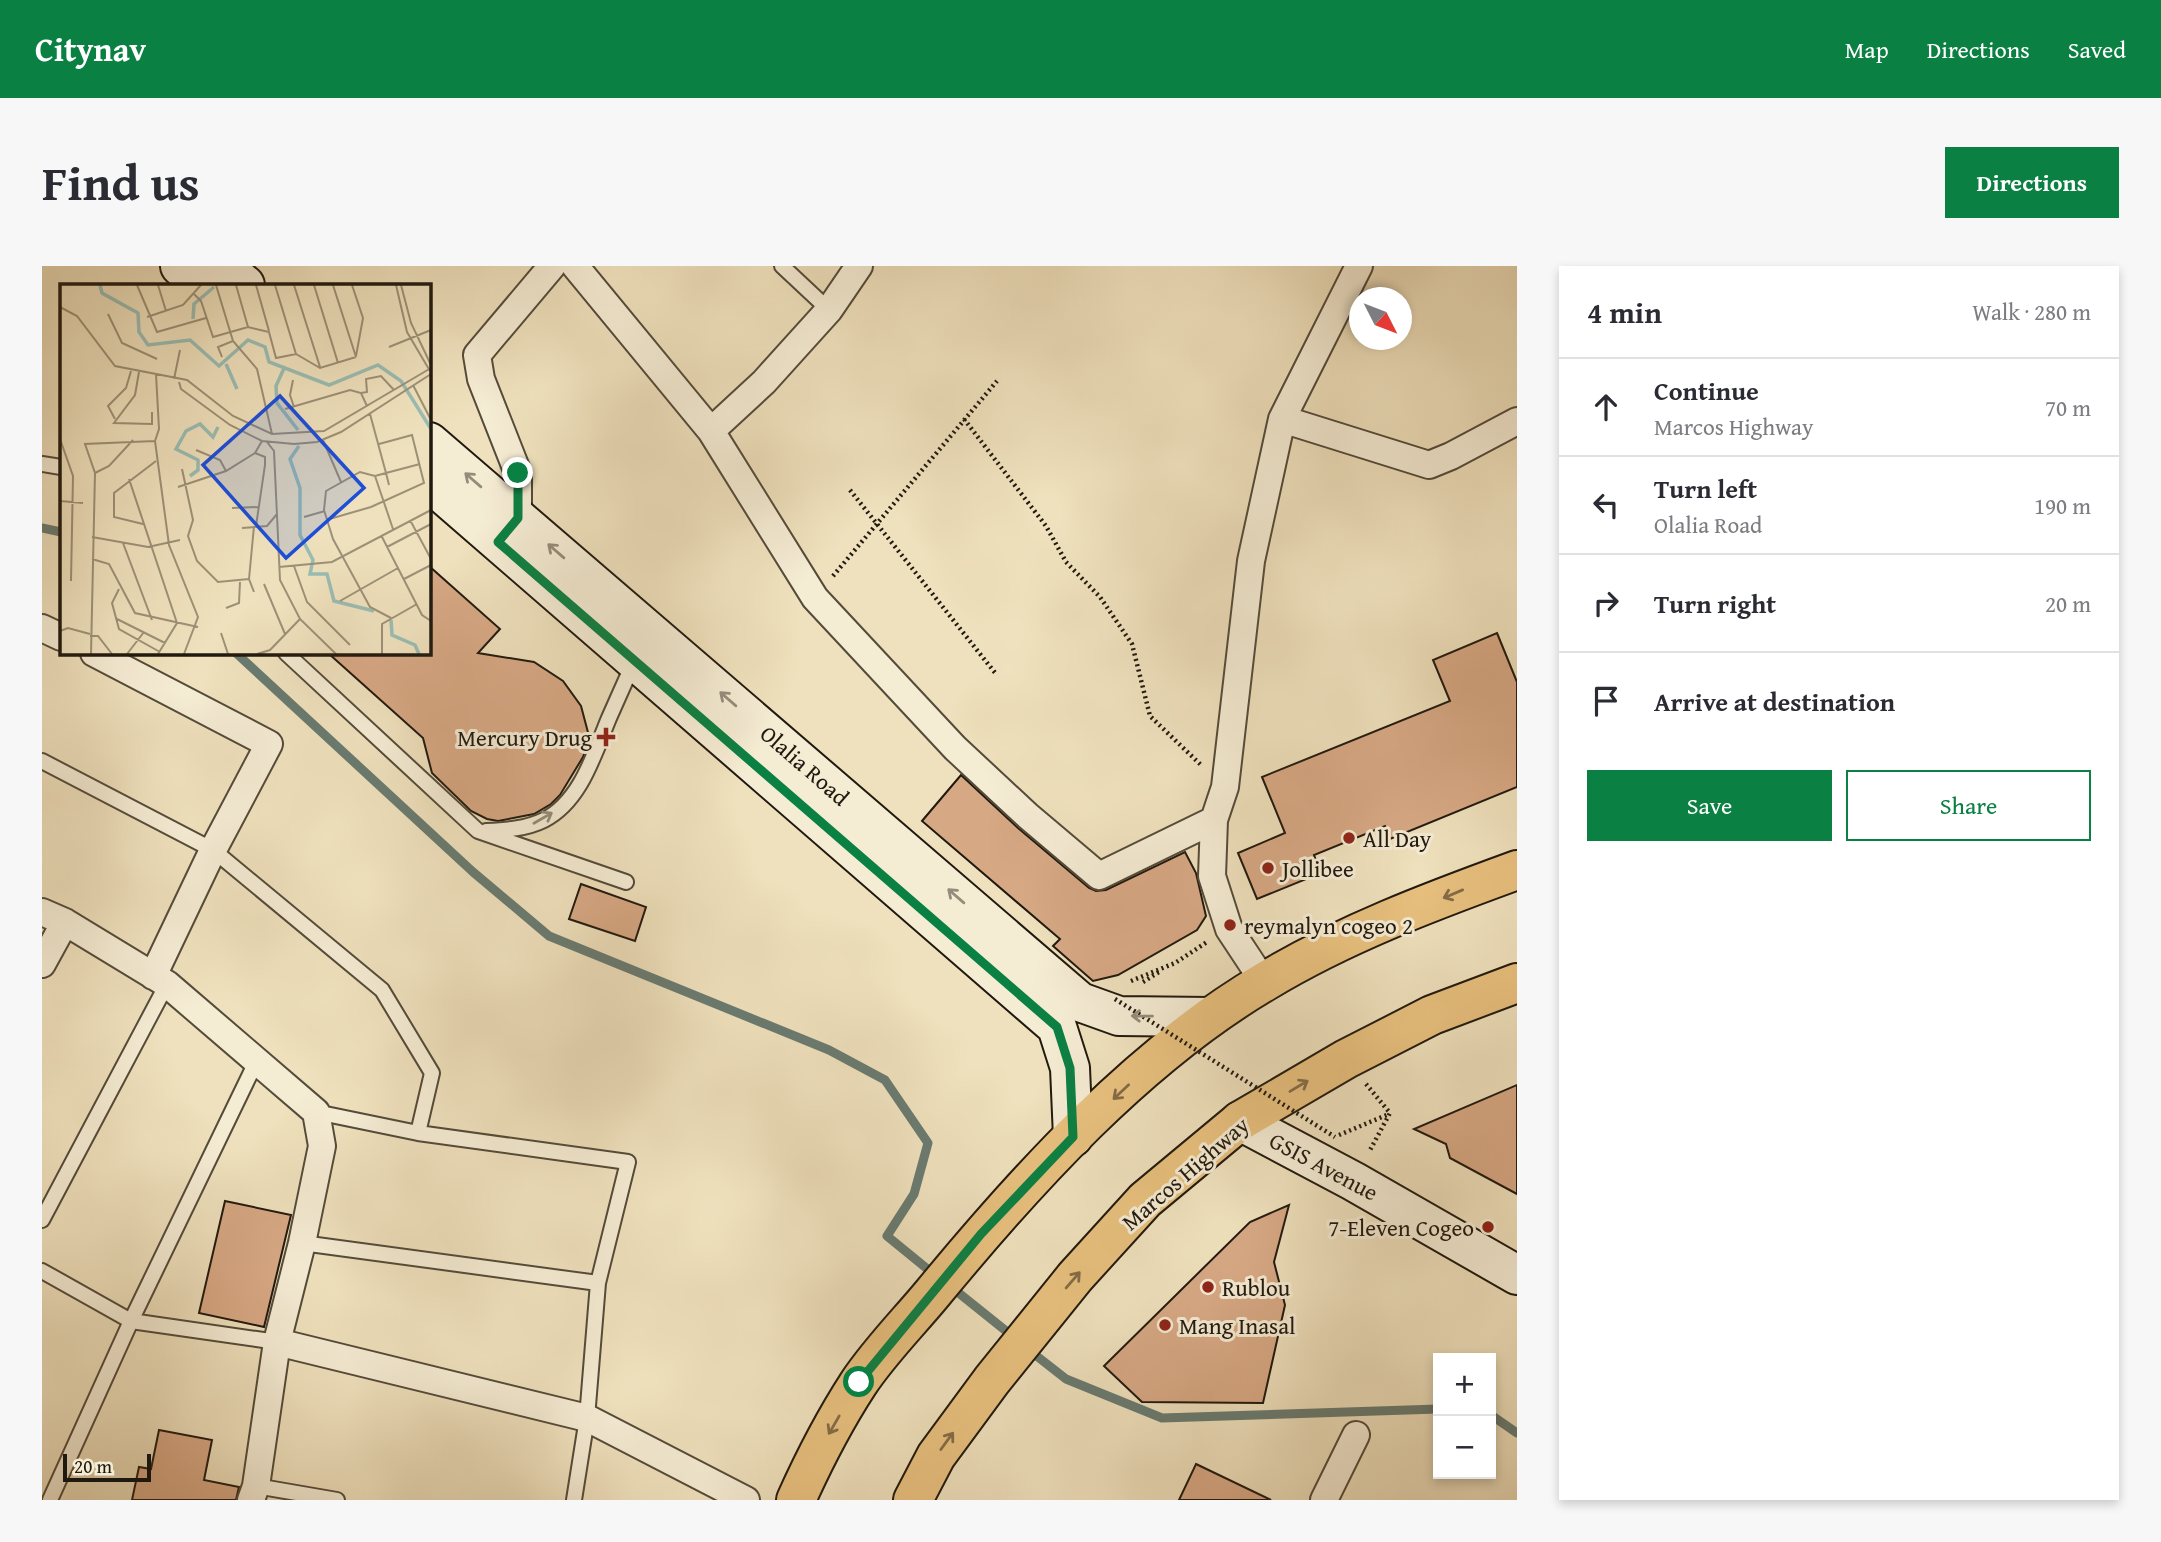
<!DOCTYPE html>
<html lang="en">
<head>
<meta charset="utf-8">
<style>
  :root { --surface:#fff; --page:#f7f7f7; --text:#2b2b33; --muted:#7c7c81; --line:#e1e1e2; --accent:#0b8043 }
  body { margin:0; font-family:"Gentium Book Plus",serif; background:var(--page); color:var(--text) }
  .controls { position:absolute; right:21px; bottom:21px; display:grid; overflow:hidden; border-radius:0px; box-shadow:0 4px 10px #0003 }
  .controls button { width:63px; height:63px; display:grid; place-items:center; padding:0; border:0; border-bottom:2px solid var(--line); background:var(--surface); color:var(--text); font:35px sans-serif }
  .compass { position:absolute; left:1307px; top:21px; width:63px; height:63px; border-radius:50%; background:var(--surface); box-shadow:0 4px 10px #0003; rotate:132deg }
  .scale { position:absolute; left:21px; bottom:18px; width:88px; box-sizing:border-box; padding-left:7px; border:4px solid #20190f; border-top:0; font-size:19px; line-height:24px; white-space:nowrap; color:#20190f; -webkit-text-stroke:5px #f5ecd4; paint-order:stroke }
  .stop { position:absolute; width:21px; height:21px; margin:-16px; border:5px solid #0b8043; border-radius:50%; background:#fff }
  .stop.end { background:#0b8043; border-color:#fff; box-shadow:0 2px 7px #0008 }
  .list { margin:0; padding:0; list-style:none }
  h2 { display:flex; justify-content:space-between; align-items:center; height:91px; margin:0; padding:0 28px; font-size:30px }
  h2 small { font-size:23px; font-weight:400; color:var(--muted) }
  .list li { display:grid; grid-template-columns:46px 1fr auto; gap:21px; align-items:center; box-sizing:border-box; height:98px; padding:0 28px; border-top:2px solid var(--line) }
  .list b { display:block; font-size:26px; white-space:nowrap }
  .list p { margin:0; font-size:23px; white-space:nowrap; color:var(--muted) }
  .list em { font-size:23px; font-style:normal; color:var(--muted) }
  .actions { display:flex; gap:14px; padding:21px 28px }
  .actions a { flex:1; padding:16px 0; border:2px solid var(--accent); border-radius:0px; text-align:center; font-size:24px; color:var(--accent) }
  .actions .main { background:var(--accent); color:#fff }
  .icon { flex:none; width:38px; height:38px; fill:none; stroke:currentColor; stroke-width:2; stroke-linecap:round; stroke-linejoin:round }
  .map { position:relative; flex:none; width:1475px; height:1234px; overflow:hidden; border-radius:0px }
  header { display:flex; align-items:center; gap:42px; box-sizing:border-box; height:98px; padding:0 35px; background:var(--accent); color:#fff }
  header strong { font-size:33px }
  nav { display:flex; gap:38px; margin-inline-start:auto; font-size:24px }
  .intro { display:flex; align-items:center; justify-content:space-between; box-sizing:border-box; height:168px; padding:0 42px }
  h1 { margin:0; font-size:49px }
  .button { padding:18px 32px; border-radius:0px; background:var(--accent); color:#fff; font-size:24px; font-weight:700 }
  main { display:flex; gap:42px; padding:0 42px }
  aside { flex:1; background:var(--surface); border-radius:0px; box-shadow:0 4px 10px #0003 }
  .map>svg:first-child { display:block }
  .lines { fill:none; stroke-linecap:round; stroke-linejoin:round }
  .stream { stroke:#697b71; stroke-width:9 }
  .building { fill:#d7a884; stroke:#20190f; stroke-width:2 }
  .lane-casing { stroke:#544b3a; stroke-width:18 }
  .street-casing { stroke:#544b3a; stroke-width:30 }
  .secondary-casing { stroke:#20190f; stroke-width:42 }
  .primary-casing { stroke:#20190f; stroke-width:42 }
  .path { stroke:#20190f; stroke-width:4.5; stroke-dasharray:2 3.5; stroke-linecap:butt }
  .lane { stroke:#f5ecd4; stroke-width:14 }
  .street { stroke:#f5ecd4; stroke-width:26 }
  .secondary { stroke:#f5ecd4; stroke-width:38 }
  .primary { stroke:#e8c07e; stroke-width:38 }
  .path-bridge { stroke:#20190f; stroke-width:4.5; stroke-dasharray:2 3.5; stroke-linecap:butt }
  .oneway { stroke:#958d7b }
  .oneway2 { stroke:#846c46 }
  .route { stroke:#0b8043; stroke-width:9 }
  .poi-dot { fill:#8f2418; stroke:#f5ecd4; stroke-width:2.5 }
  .labels { text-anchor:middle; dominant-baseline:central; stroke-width:6; stroke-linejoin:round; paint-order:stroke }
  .poi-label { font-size:23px; fill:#20190f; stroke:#f5ecd4; text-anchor:start }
  .street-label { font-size:23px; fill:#20190f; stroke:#f5ecd4 }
  .inset-river { fill:none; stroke:#9abdb3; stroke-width:3.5 }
  .inset-road { fill:none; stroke:#9c9177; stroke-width:2 }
  .view { fill:#1d4ed8; fill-opacity:0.15; stroke:#1d4ed8; stroke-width:3.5 }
  .inset-edge { fill:none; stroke:#20190f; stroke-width:3.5 }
</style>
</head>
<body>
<header>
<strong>Citynav</strong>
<nav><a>Map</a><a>Directions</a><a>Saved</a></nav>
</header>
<div class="intro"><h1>Find us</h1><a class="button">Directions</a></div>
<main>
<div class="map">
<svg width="1475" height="1234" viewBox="0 0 1475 1234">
  <rect width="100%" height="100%" fill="#efe1bd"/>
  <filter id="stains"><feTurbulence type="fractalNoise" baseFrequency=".00286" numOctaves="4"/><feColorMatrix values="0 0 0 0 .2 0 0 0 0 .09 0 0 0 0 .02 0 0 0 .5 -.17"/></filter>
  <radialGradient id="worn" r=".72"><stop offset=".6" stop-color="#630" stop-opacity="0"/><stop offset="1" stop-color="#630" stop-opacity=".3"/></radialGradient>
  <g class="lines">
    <path class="stream" d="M0,262L19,266
      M194,387L431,606L507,670L787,784L843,814L886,877L872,928L845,970L894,1010
      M908,1020L974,1073
      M987,1084L1024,1113L1120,1152L1396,1143
      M1449,1149L1475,1167"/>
  </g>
  <path class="building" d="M387,300L458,363L436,387L492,396L521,415L539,440L548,474L541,491L518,529L509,538L492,548L456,555L445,553L429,545L390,507L381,472L286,387H387Z
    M1455,367L1475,416V521L1348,573L1343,560L1272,589L1279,607L1215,633L1196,587L1243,567L1220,511L1408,435L1391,394Z
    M919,509L976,562L1047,622L1054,625L1064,624L1143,586L1154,607L1164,650L1155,664L1076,709L1051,715L1011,680L1018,673L880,555Z
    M539,618L604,641L593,675L527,653Z
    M1475,819V928L1408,892L1404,878L1372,863Z
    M183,935L249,949L222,1061L157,1047Z
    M1247,939L1232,996L1243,1039L1221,1137L1100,1136L1062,1100L1208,956Z
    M117,1164L170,1174L162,1214L197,1221L194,1234H90L97,1201L109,1203Z
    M1154,1198L1229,1234H1137Z"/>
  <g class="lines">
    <defs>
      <path id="lane" d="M740,0L787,44
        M0,198L19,201
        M244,387L436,565L584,616
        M0,495L171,584L340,724L390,807L376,867
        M444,565C463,564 484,563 502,554C539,535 552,488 567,452C575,434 583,416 591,398
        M274,846L376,867L586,896L556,1017L545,1152L532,1234
        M0,954L125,718
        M260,977L556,1017
        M0,1005L89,1055L235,1076
        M214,1220L295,1234
        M8,1234L89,1055L214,796"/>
      <path id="street" d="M533,0L669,165L773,332L913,482L986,550L1057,610L1172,554L1170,610L1187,663L1222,716
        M1240,153L1387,199L1409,190L1475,155
        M669,165L722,116L787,44L817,0
        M470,259L476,252V207L439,113L435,89L510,0
        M0,362L19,371
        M52,387L227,478L171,584L111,710
        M1172,554L1183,521L1209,295L1240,153L1317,0
        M0,646L23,656L125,718L274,846L280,880L260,977L235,1076L214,1220L209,1234
        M0,698L23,656
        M235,1076L545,1152L704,1234
        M1282,1234L1314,1169"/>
      <path id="secondary" d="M138,0L160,19
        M181,0L203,19
        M387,176L1038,736L1077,750L1168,751
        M387,216L1015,761L1028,802L1031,871
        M1198,855L1311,915L1475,1009"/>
      <path id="primary" d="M754,1234C772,1194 792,1155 816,1118C837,1086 866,1057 890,1028C984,914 1096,790 1224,715C1302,668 1390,635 1475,604
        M871,1234L894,1190L950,1114L1033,1011L1103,934L1198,855L1304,793L1390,749L1475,717"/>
    </defs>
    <use href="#lane" class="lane-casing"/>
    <use href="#street" class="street-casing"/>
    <use href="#secondary" class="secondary-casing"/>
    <use href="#primary" class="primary-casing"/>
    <path class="path" d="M922,153L1004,260L1024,296L1058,331L1090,378L1108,450L1159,499
      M808,224L954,408
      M791,310L955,115
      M1089,715L1133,697L1165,676
      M1101,716L1117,706
      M1324,818L1348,847L1327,886
      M1297,869L1347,848"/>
    <use href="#lane" class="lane"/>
    <use href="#street" class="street"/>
    <use href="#secondary" class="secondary"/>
    <use href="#primary" class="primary"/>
    <path class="path-bridge" d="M1073,733L1293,871"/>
  </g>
  <defs><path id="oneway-shaft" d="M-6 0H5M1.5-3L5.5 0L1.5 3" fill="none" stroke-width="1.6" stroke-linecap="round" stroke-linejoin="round" transform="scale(1.75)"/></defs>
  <g class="oneway">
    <use href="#oneway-shaft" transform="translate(431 214) rotate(-139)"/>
    <use href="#oneway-shaft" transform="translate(514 285) rotate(-139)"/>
    <use href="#oneway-shaft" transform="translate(686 433) rotate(-139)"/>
    <use href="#oneway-shaft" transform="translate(501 552) rotate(-30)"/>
    <use href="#oneway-shaft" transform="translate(914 630) rotate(-139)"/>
    <use href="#oneway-shaft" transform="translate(1100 750) rotate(-179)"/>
  </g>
  <g class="oneway2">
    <use href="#oneway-shaft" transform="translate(1411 628) rotate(157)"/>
    <use href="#oneway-shaft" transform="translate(1257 820) rotate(-31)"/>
    <use href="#oneway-shaft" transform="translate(1079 826) rotate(137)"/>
    <use href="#oneway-shaft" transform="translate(1031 1014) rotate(-49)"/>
    <use href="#oneway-shaft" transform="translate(792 1159) rotate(120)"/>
    <use href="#oneway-shaft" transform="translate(905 1175) rotate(-54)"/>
  </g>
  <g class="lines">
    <path class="route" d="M476,207V252L456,276L1015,761L1028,802L1031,871L939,968L817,1116"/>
  </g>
  <g class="poi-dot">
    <path d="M560.5 460.5h7v7h7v7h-7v7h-7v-7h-7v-7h7z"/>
    <circle cx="1307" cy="572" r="7"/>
    <circle cx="1226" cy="602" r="7"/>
    <circle cx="1188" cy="659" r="7"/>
    <circle cx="1446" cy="961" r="7"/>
    <circle cx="1166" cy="1021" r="7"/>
    <circle cx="1123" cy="1059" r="7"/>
  </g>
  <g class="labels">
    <g class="poi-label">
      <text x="550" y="471" text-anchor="end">Mercury Drug</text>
      <text x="1321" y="572">All Day</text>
      <text x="1240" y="602">Jollibee</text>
      <text x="1202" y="659">reymalyn cogeo 2</text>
      <text x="1432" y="961" text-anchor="end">7-Eleven Cogeo</text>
      <text x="1180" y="1021">Rublou</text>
      <text x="1137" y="1059">Mang Inasal</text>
    </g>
    <g class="street-label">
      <text transform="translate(763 499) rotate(41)">Olalia Road</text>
      <text transform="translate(1282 900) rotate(28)">GSIS Avenue</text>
      <text transform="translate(1143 907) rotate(-41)">Marcos Highway</text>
    </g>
  </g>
  <g transform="translate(18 18)">
    <rect width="371" height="371" fill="#efe1bd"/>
    <path class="inset-river" d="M40,1L42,9L78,29L79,48L88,61L130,56L159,82L188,56L205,63L209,78L269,101L318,81L341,97L371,145M133,35L134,20L154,3M166,80L177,105M225,82L216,102L217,119L238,146M239,162L230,175L240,204V251L253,276L250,290H267L274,317L314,327M130,192L138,186V176L116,165L126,147L140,140L153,153L158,143M331,336L332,351L355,361L359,370"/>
    <path class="inset-road" d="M77,1L97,48L146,34M98,1L106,27M156,1L173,57L197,85L212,150M176,1L188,43M196,1L209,47M215,1L236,70M234,1L260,83M254,1L278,79M273,1L296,73M292,1L303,34L296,72M336,1L347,48L370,87M341,1L351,39L371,81M133,9L141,17L153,53L188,43L209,48L216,74L236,70L260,84L296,73M0,23L17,32L55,82L127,96L173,132L212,150L264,147L371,84M48,30L62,59L97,75M87,33L123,21L141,1M329,63L371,46M162,73L158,63L173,57M79,88L75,111L54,139L92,140V128M96,90L99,145L95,157L109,261L138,333L124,370M114,95L120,66M233,96L230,111L234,123M119,98L121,105L170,141L202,157L234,160L257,158L281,148L371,90M353,101L371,136M301,109L307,108L306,95L321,92L334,106M225,125L290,106L301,109L307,122M310,130L326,189L315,192L333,245M55,135L48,122L66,104L71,87M0,155L13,192L11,297M263,156L281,198M207,158L214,167L220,296L240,335L276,370M136,166L160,176L166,187M122,185L133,236L128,252L137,277L158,298L189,295M35,189L49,182L73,156M315,192L300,188L266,207L264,226L273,255L310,323L331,334M69,195L117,339L98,370M329,201L326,189L360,180M118,203L166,187L195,169M0,217L23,219M172,224L199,223M244,233L265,227M266,236L311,223L364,199L352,151L319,160M350,236L371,275M83,240L54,233V209L96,177M194,242L189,295L194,308M196,242L205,181V173L195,169L202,157M182,244L207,242L217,230M321,251L362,331L371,337M32,253L88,263L120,256M63,259L92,336M327,263L371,240M32,275L49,280L75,329L138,343M234,282L247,318L290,361M219,283L272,278L371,226M344,295L371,281M204,300L225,350M59,305L52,319L59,345L100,368M280,317L338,284M166,324L179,319L180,298M57,335L105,359M0,347L8,344L30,350M161,349L168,370M30,352H38L52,370M31,370L35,189L25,160L95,157M67,370L84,348M197,370L210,366L240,335M322,370V340L357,320"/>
    <path class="view" d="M220,112L304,204L226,274L143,181Z"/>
    <rect width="371" height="371" class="inset-edge"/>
  </g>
  <rect width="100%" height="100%" filter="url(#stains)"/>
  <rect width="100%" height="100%" fill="url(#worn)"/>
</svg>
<div class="controls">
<button>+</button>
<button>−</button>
</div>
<svg class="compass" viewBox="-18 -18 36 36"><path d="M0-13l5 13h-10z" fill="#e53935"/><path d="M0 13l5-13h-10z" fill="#7c7c81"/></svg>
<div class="scale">20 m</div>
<div class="stop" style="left:817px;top:1116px"></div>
<div class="stop end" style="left:476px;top:207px"></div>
</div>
<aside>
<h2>4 min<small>Walk · 280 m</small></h2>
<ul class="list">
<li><svg class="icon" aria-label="ahead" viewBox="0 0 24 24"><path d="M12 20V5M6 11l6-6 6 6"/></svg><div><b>Continue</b><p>Marcos Highway</p></div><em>70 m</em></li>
<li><svg class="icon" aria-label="left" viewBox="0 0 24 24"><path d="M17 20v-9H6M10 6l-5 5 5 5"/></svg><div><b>Turn left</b><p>Olalia Road</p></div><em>190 m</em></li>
<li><svg class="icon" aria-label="right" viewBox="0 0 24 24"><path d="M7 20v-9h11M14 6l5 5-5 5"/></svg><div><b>Turn right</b></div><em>20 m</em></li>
<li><svg class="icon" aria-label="arrive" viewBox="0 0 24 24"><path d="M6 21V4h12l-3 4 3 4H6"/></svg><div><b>Arrive at destination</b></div></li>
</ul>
<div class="actions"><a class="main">Save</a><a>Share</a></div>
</aside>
</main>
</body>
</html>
